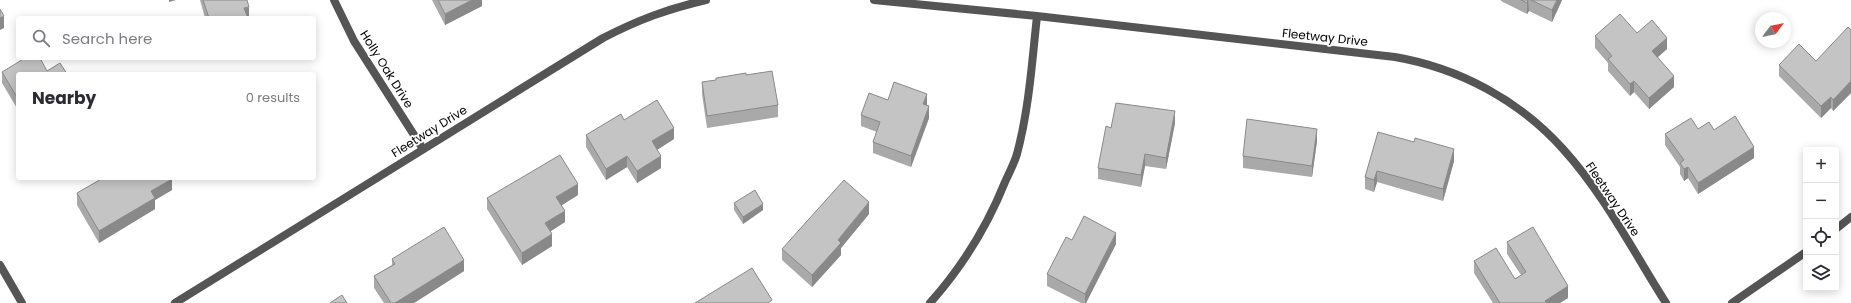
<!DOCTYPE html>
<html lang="en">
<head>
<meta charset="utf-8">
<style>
  :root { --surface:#fff; --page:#f2f2f3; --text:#2b2b33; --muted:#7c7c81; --line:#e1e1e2 }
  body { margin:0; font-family:Poppins,sans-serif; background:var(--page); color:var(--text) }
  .controls { position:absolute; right:12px; bottom:12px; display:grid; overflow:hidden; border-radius:4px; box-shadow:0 2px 10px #0003 }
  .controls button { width:36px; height:36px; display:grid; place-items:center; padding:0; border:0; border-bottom:1px solid var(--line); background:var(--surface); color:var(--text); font:20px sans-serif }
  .compass { position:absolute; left:1755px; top:12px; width:36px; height:36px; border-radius:50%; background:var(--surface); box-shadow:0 2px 10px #0003; rotate:58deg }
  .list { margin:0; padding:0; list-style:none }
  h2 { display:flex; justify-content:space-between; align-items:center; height:52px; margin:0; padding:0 16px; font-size:17px }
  h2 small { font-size:13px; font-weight:400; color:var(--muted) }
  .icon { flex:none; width:22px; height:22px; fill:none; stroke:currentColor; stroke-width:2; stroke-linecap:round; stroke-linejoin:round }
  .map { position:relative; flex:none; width:1851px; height:303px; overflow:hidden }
  .search { position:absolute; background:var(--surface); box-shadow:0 2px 10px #0003; left:16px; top:16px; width:300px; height:44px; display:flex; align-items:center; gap:10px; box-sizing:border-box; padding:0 14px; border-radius:4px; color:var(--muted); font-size:15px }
  .panel { position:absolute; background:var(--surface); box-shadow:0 2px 10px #0003; left:16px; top:72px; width:300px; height:108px; border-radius:4px }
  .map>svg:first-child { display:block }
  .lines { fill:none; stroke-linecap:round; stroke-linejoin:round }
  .minor { stroke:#555; stroke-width:8 }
  .wall { fill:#a9a9a9 }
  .shaded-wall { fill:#898989 }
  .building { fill:#c4c4c4; stroke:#898989 }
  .labels { text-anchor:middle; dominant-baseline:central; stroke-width:3.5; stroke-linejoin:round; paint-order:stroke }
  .street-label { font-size:12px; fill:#000; stroke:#fff }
</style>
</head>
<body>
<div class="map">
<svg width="1851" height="303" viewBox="0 0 1851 303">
  <rect width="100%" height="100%" fill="#fff"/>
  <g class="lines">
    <path class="minor" d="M334,0L354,41L423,149
      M874,0L1037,16L1395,57C1459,68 1519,100 1563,149C1604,194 1633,251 1666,303
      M1836,229L1851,217
      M0,265L22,303
      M175,303L603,38C638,20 667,9 706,0
      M930,303C962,267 987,227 1005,182C1009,173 1014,164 1017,154C1029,109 1032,62 1037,16
      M1732,303L1806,252"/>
  </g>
  <path class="wall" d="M200,0H247L249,18H205Z
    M432,0H482V6L445,25Z
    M1501,0H1562L1552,22L1529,11L1527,14L1501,1Z
    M1851,30V93L1833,111L1831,108L1821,118L1779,76V65L1816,61Z
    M1637,33L1667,49L1658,57L1674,87L1649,109L1634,92L1630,96L1608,71V63L1595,48V36Z
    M47,71L67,74H18V110L2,83V72Z
    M702,82L778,105V117L707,128L702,94Z
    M888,100L927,105L929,118L911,167L873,153V142L877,132L861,126V115Z
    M1175,123L1166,169L1145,166L1141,187L1098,179V168L1111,128Z
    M1698,129L1714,130L1754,158L1698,194L1688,178L1684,181L1680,174V167L1665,145V134Z
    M1378,132L1454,161L1443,201L1377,182L1374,192L1365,189V177Z
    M586,135L674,139L657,150L661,168L637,183L627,167L606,180L586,147Z
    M1317,141L1312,177L1243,168V156Z
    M172,190L155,200V209L99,243L77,205V193Z
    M578,195L561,205L565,222L550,231L552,246L522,265L487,209V198Z
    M734,203L763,210L743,224L734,210Z
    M869,214L841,248V255L812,287L782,260V249Z
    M1072,240L1116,244L1086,303H1081L1047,286V274Z
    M1507,242L1568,298L1560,303H1493L1474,273V261L1515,279L1521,275L1507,254Z
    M392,259L464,271L414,303H384L374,288V276L392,265Z"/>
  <path class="shaded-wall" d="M169,0H176L169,2Z
    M472,0H482V6L445,25V14Z
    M1528,0L1529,11L1527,14V3Z
    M1557,0H1562L1552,22V10Z
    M249,7V18H244V8Z
    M4,16V28L0,30V18Z
    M1667,38V49L1652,62V51Z
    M1674,76V87L1649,109V98Z
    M1634,81V92L1630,96V84Z
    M1851,81V93L1833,111V100Z
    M927,94V106L923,104Z
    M1831,97V108L1821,118V106Z
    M929,106V118L911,167V156Z
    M1175,111V123L1166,169V158Z
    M674,128V139L652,153V141Z
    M1317,129V141L1312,177V166Z
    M1754,147V158L1698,194V183Z
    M1454,149V161L1443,201V189Z
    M1145,154V166L1141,187V175Z
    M627,156V167L606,180V169Z
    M661,156V168L637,183V171Z
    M1688,167V178L1684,181V169Z
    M1377,171V182L1374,192V180Z
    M172,179V190L155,200V209L99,243V231L151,191Z
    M578,184V195L556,209V197Z
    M869,202V214L841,248V255L812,287V275L838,240Z
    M763,204V210L743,224V217Z
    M565,211V222L545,235V223Z
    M1116,233V244L1086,303H1085V294Z
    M552,234V246L522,265V253Z
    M464,260V271L414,303H395Z
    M1568,286V298L1560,303H1545V301Z"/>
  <path class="building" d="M203,0H247L249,7L244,8L248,18H209Z
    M438,0H472L445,14Z
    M1521,0H1528L1527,3Z
    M1531,0H1557L1552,10Z
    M0,9L4,16L0,18Z
    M1620,14L1637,33L1652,20L1667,38L1652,51L1674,76L1649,98L1634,81L1630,84L1608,59L1612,56L1595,36Z
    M1848,27L1851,30V81L1833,100L1831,97L1821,106L1779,65L1799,44L1816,61Z
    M25,58H40L47,71L60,63L67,74H18V99L2,72Z
    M772,71L778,105L707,116L702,82L716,80V78L746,73V75Z
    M894,82L927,94L923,104L929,106L911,156L873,142L880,122L861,115L869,93L888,100Z
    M657,100L674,128L652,141L661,156L637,171L627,156L606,169L586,135L621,114L624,120Z
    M1116,103L1175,111L1166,158L1145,154L1141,175L1098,168L1106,126L1111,128Z
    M1735,116L1754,147L1698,183L1688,167L1684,169L1680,163L1684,160L1665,134L1691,118L1698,129L1709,122L1714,130Z
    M1247,119L1317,129L1312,166L1243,156Z
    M1378,132L1414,142L1415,138L1454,149L1443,189L1377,171L1374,180L1365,177Z
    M560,155L578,184L556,197L565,211L545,223L552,234L522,253L487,198Z
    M103,178H172V179L151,191L155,198L99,231L77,193Z
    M844,180L869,202L838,240L841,243L812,275L782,249Z
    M755,190L763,204L743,217L734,203Z
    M1084,216L1116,233L1085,294L1047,274L1066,237L1072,240Z
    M444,227L464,260L395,303H391L374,276L395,264L392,259Z
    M1533,227L1568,286L1545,301L1547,303H1500L1474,261L1496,248L1515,279L1526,272L1507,242Z
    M752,268L772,300L768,303H695Z
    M342,295L347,303H330Z"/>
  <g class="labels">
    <g class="street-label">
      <text transform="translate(1325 37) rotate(6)">Fleetway Drive</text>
      <text transform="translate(387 69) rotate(58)">Holly Oak Drive</text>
      <text transform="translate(429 131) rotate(-32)">Fleetway Drive</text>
      <text transform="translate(1613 199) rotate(56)">Fleetway Drive</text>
    </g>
  </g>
</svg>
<div class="controls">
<button>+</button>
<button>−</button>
<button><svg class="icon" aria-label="locate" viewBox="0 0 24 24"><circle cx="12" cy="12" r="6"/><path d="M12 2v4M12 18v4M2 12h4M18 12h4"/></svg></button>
<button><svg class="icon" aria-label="layers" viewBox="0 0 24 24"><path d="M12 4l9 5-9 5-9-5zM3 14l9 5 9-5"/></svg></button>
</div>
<svg class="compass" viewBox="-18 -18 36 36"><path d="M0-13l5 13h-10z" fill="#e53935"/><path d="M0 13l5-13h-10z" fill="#7c7c81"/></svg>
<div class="search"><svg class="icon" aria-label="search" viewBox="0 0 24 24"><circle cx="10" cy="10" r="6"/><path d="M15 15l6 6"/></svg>Search here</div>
<section class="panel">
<h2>Nearby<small>0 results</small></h2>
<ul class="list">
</ul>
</section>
</div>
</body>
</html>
